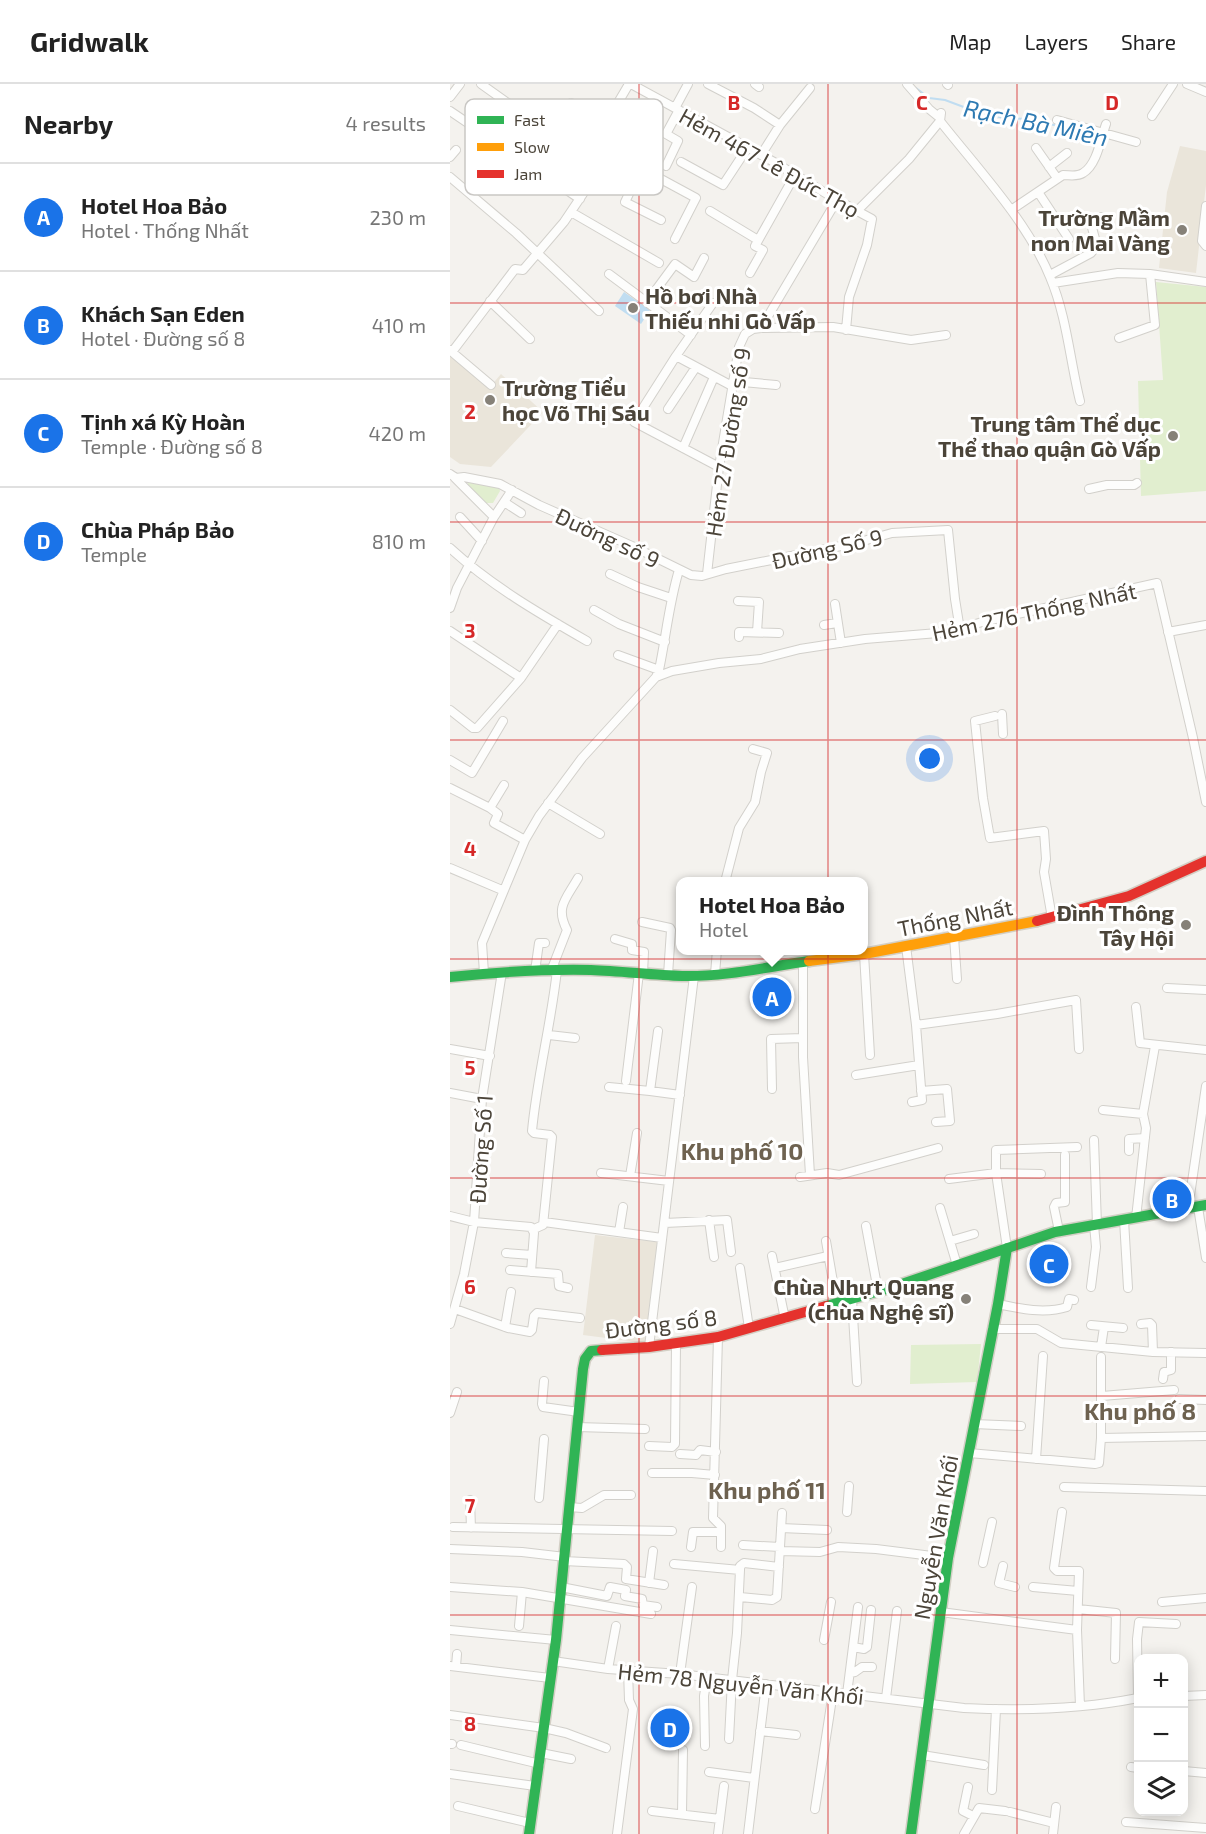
<!DOCTYPE html>
<html lang="en">
<head>
<meta charset="utf-8">
<style>
  :root { --surface:#fff; --page:#f6f6f6; --text:#222; --muted:#767676; --line:#e0e0e0; --accent:#1a73e8 }
  body { margin:0; font-family:"Exo 2",sans-serif; background:var(--page); color:var(--text) }
  .controls { position:absolute; right:18px; bottom:18px; display:grid; overflow:hidden; border-radius:12px; box-shadow:0 3px 15px #0003 }
  .controls button { width:54px; height:54px; display:grid; place-items:center; padding:0; border:0; border-bottom:2px solid var(--line); background:var(--surface); color:var(--text); font:30px sans-serif }
  .you { position:absolute; left:480px; top:675px; width:21px; height:21px; margin:-15px; border:4px solid #fff; border-radius:50%; background:#1a73e8; box-shadow:0 0 0 9px #1a73e833 }
  .badge { display:grid; place-items:center; width:39px; height:39px; border-radius:50%; background:var(--accent); color:#fff; font-size:20px; font-weight:700 }
  .pin { position:absolute; translate:-50% -50%; border:3px solid #fff; box-shadow:0 2px 6px #0006 }
  .popup { position:absolute; left:226px; top:793px; width:192px; height:78px; box-sizing:border-box; display:grid; place-content:center; border-radius:12px; background:var(--surface); filter:drop-shadow(0 2px 4px #0005); font-size:20px; white-space:nowrap; color:var(--muted) }
  .popup b { font-size:22px; color:var(--text) }
  .popup::after { content:''; position:absolute; left:50%; top:100%; margin-left:-12px; border:12px solid transparent; border-top-color:var(--surface) }
  .list { margin:0; padding:0; list-style:none }
  h2 { display:flex; justify-content:space-between; align-items:center; height:78px; margin:0; padding:0 24px; font-size:26px }
  h2 small { font-size:20px; font-weight:400; color:var(--muted) }
  .list li { display:grid; grid-template-columns:39px 1fr auto; gap:18px; align-items:center; box-sizing:border-box; height:108px; padding:0 24px; border-top:2px solid var(--line) }
  .list b { display:block; font-size:22px; white-space:nowrap }
  .list p { margin:0; font-size:20px; white-space:nowrap; color:var(--muted) }
  .list em { font-size:20px; font-style:normal; color:var(--muted) }
  .icon { flex:none; width:33px; height:33px; fill:none; stroke:currentColor; stroke-width:2; stroke-linecap:round; stroke-linejoin:round }
  .map { position:relative; flex:none; width:756px; height:1750px; overflow:hidden }
  header { display:flex; align-items:center; gap:36px; box-sizing:border-box; height:84px; padding:0 30px; background:var(--surface); border-bottom:2px solid var(--line) }
  header strong { font-size:28px }
  nav { display:flex; gap:33px; margin-inline-start:auto; font-size:21px }
  main { display:flex }
  aside { flex:1; background:var(--surface) }
  .map>svg:first-child { display:block }
  .education { fill:#eae5da }
  .green { fill:#e1eecf }
  .water { fill:#c0ddf1 }
  .lines { fill:none; stroke-linecap:round; stroke-linejoin:round }
  .stream { stroke:#c0ddf1; stroke-width:2 }
  .street-casing { stroke:#d2d0cb; stroke-width:10 }
  .fast-casing { stroke:#d3cfc5; stroke-width:13 }
  .slow-casing { stroke:#d3cfc5; stroke-width:13 }
  .jam-casing { stroke:#d3cfc5; stroke-width:13 }
  .street { stroke:#fdfdfc; stroke-width:8 }
  .fast { stroke:#30b455; stroke-width:10 }
  .slow { stroke:#ff9f0a; stroke-width:10 }
  .jam { stroke:#e5322d; stroke-width:10 }
  .grid { fill:none; stroke:#d62828; stroke-width:1.5; stroke-opacity:0.55 }
  .poi-dot { fill:#868178; stroke:#fff; stroke-width:2 }
  .labels { text-anchor:middle; dominant-baseline:central; stroke-width:6; stroke-linejoin:round; paint-order:stroke }
  .street-label { font-size:22px; fill:#4b4439; stroke:#fff }
  .poi-label { font-size:22px; font-weight:bold; fill:#4b4439; stroke:#fff; text-anchor:end }
  .water-label { font-size:24px; font-style:italic; fill:#2e7ab2; stroke:#fff }
  .neighbourhood-label { font-size:24px; font-weight:bold; fill:#6e6250; stroke:#fff }
  .key { fill:#fff; stroke:#c9c7c4; stroke-width:1.5 }
  .key-label { font-size:16px; fill:#4b4439 }
  .grid-label { font-size:20px; text-anchor:middle; font-weight:bold; fill:#d62828; stroke:#fff; stroke-width:6; stroke-linejoin:round; paint-order:stroke }
</style>
</head>
<body>
<header>
<strong>Gridwalk</strong>
<nav><a>Map</a><a>Layers</a><a>Share</a></nav>
</header>
<main>
<aside>
<h2>Nearby<small>4 results</small></h2>
<ul class="list">
<li><span class="badge">A</span><div><b>Hotel Hoa Bảo</b><p>Hotel · Thống Nhất</p></div><em>230 m</em></li>
<li><span class="badge">B</span><div><b>Khách Sạn Eden</b><p>Hotel · Đường số 8</p></div><em>410 m</em></li>
<li><span class="badge">C</span><div><b>Tịnh xá Kỳ Hoàn</b><p>Temple · Đường số 8</p></div><em>420 m</em></li>
<li><span class="badge">D</span><div><b>Chùa Pháp Bảo</b><p>Temple</p></div><em>810 m</em></li>
</ul>
</aside>
<div class="map">
<svg width="756" height="1750" viewBox="0 0 756 1750">
  <rect width="100%" height="100%" fill="#f4f2ee"/>
  <path class="education" d="M730,62L756,67V101L746,189L709,184L717,108Z
    M0,270L40,303L51,290L93,328L41,383L10,380L0,373Z
    M145,1151L207,1158L195,1259L133,1251Z"/>
  <path class="green" d="M706,198L756,203V407L691,412L688,297L713,296Z
    M18,397L49,404L50,407L43,419H36L18,402Z
    M531,1260L527,1298L460,1300L461,1261Z"/>
  <path class="water" d="M174,208L200,226L191,240L165,222Z"/>
  <g class="lines">
    <path class="stream" d="M466,4L479,14L495,16L527,28L554,34L577,35L635,48"/>
    <defs>
      <path id="street" d="M31,0L69,27L161,68L246,114L225,155
        M181,0L324,78L387,116L422,135L417,161L399,213L396,246
        M258,0L304,24L330,41
        M305,0L309,3
        M457,0L479,25L490,34
        M497,0L498,1
        M737,0L756,8
        M0,13L10,0
        M121,19L158,37
        M225,24L238,0
        M0,27L130,115
        M162,29L197,44
        M702,32L723,0
        M607,36L686,58
        M490,37C527,84 578,138 600,193C617,233 620,277 630,317
        M208,48L197,44L210,16
        M143,61L179,0
        M586,64L607,94
        M311,71L330,41L360,4
        M0,73L6,66
        M231,78L273,101L298,63
        M216,82L228,57L216,50L229,26
        M599,83L617,69
        M191,85L175,118L211,136
        M0,93L66,149L149,227
        M588,108L619,155
        M756,122L752,157L756,162
        M561,126L613,91C620,91 627,93 633,89C647,81 651,54 656,40
        M260,127L308,156
        M407,127L459,75L490,37L491,29
        M121,128L209,179
        M300,189L313,166L305,162L345,91
        M159,190L241,251
        M600,191L641,169L647,162L641,140L651,133
        M603,199L668,189L700,190L756,198
        M40,217L80,255
        M197,218L225,180L244,193L254,174
        M263,219L226,272L184,338L269,383
        M311,244L387,116
        M669,254L705,241L700,190
        M0,266L2,268L65,185L73,186L114,138L161,68
        M2,268L41,301
        M226,272L282,302
        M283,297L326,301
        M218,325L246,283
        M233,364L264,293
        M0,390L6,394L14,393L50,400L89,421L182,462L241,491L252,492L276,485L406,459L442,449L498,446L505,515L510,546
        M5,394L44,433L62,406
        M639,405L657,401H684L687,399
        M54,418L71,429
        M10,433L32,457
        M0,464C40,501 90,530 137,557
        M160,490L188,503L221,514
        M257,490L269,383L289,263L295,250L303,245L311,244L383,243L461,256L496,251
        M288,517L309,518L307,548
        M385,520L391,559
        M0,524L7,504L44,433
        M144,526L169,540L215,558
        M374,541L387,539
        M0,547L71,594
        M718,548L756,541
        M289,553V548L329,549
        M168,571L209,586
        M206,593L222,587L269,579L311,575L350,565L415,555L500,548L532,538L707,499L743,654L756,718
        M0,626L23,644H27L71,594L108,540
        M552,630L553,650
        M545,632L525,637L533,714L540,754L594,747L596,775L594,788L602,834
        M0,676L22,689L53,637
        M54,701L40,724L48,730L44,739L75,756
        M0,704L40,724
        M98,719L150,750
        M0,784L52,806
        M275,798L289,744L305,718L311,688L317,669L303,665
        M192,838L220,844L221,846L218,891
        M504,853L507,895
        M165,855L182,860V866L194,868L193,890
        M456,862L466,941L472,1016L462,1018
        M414,870L420,971
        M353,879V973L360,1091
        M85,887L89,859H95
        M101,887L117,846C105,823 116,815 128,794
        M34,889L32,859L75,756L89,732L132,674L206,593L209,586C216,553 219,519 229,486
        M265,890L267,866
        M717,904L756,906
        M686,923L690,959L756,966
        M466,941L547,930L626,916L629,965
        M208,947L200,1007L230,1011
        M99,951L125,954
        M0,965L40,972
        M406,991L469,981
        M176,997L189,889
        M159,1003L200,1007
        M322,1005L321,955L353,954
        M471,1007L497,1005L500,1037L486,1038
        M0,1009L32,1015
        M653,1026L693,1030
        M644,1056L647,1141
        M679,1067V1055L695,1054
        M151,1089L219,1097
        M180,1092L187,1049
        M350,1093L377,1089L389,1091L488,1064
        M499,1095L546,1089L591,1090
        M748,1123L756,1174
        M490,1124L507,1181
        M738,1125L756,1002
        M0,1132L24,1138L81,1143L84,1149L81,1188
        M686,1134L696,1044L693,1030L705,962
        M259,1136L264,1173
        M674,1136L678,1204
        M94,1138L212,1154
        M215,1139L277,1136L281,1168
        M416,1142L428,1207
        M84,1145L93,1141L102,1053L100,1051L84,1049L82,1047C87,993 101,941 107,886
        M609,1147L604,1123L606,1119L615,1118V1071
        M169,1148L173,1123
        M376,1157L383,1198
        M500,1157L524,1150
        M557,1164L546,1089V1066L627,1063
        M56,1169L82,1171
        M322,1172L335,1235
        M290,1184L299,1244
        M325,1184L378,1172
        M60,1186L108,1190L109,1202L118,1204
        M641,1203L646,1163L644,1141
        M402,1215L407,1298
        M548,1220C571,1225 595,1230 617,1223L619,1215L624,1216
        M5,1225L58,1244L80,1248L82,1246L84,1232L87,1229L130,1234
        M0,1240L14,1190L24,1138L32,1015L52,888
        M691,1240L700,1239L702,1241L703,1268
        M641,1241L673,1244
        M55,1243L61,1208
        M542,1245H587L611,1259L703,1268L756,1269
        M268,1253L263,1434L271,1442V1463
        M199,1263L244,892
        M651,1263L654,1243
        M713,1295L714,1288L721,1286V1268
        M94,1297L92,1320L93,1323L129,1328
        M652,1312L724,1306
        M729,1315L756,1316
        M0,1329L7,1308
        M524,1340L571,1342
        M127,1343L195,1345
        M651,1354L756,1352
        M199,1362L222,1363L225,1360L226,1260
        M519,1369L645,1380L649,1379L651,1354V1273
        M230,1370L246,1371L250,1366L266,1368
        M586,1375L593,1272
        M202,1389H242L265,1391
        M614,1403L756,1407
        M89,1414L94,1355
        M20,1416L21,1444
        M119,1423L132,1424L154,1411H181
        M397,1428L399,1402
        M612,1428L604,1484L607,1487H629L627,1546L630,1622
        M3,1443L222,1447
        M331,1444L377,1446
        M293,1461L330,1463
        M241,1463L243,1448H271
        M0,1465L72,1468L115,1473
        M330,1467L370,1468L388,1463L426,1465L498,1474
        M114,1477L174,1480L177,1483L176,1495L214,1501
        M533,1479L542,1438
        M224,1480L290,1486L287,1549L282,1596L279,1655
        M553,1482L549,1499L565,1503
        M290,1486V1482L294,1479L329,1483
        M199,1499L203,1467
        M0,1503L72,1508L201,1530
        M111,1503L157,1512L160,1503L176,1506L175,1512L192,1515L193,1521L207,1523
        M583,1503L628,1507
        M290,1513L322,1516L327,1513L332,1429
        M712,1518L756,1514
        M628,1525L666,1529L665,1575
        M491,1528L627,1546
        M69,1542L72,1508
        M0,1546L106,1556
        M374,1556L381,1518
        M403,1563L414,1565L417,1563L421,1526
        M103,1577L158,1585L230,1590L514,1624C572,1627 632,1625 688,1614
        M0,1582L100,1594
        M6,1582L7,1570
        M158,1585L166,1542
        M400,1589L405,1588L412,1583H422
        M230,1590L242,1503
        M397,1610L408,1523
        M734,1612L756,1611
        M436,1614L447,1527
        M688,1614L687,1555L689,1538L726,1540
        M0,1631L94,1644L116,1649L156,1664
        M310,1647L346,1651
        M0,1660H2
        M11,1661L90,1680
        M255,1662L254,1612L257,1593
        M91,1669L121,1675
        M472,1671L534,1681
        M681,1683L688,1684
        M734,1687L756,1689
        M259,1688L304,1694
        M0,1690L85,1702
        M518,1703L513,1727L523,1732
        M542,1706L546,1625
        M8,1722L80,1739
        M365,1725L383,1608
        M202,1727L270,1735
        M560,1728L604,1739
        M232,1730L233,1666
        M676,1738L756,1744
        M167,1750L183,1625L179,1616L178,1586
        M268,1750L274,1702
        M298,1750L316,1600
        M514,1750L529,1724L555,1727
        M603,1750L606,1723"/>
      <path id="fast" d="M0,893C47,888 94,885 141,886C171,887 202,891 232,892C274,893 317,883 359,877
        M376,1222L440,1204L605,1148L756,1121
        M79,1750L106,1556L133,1285L135,1275L141,1267L152,1266
        M461,1750L498,1474L548,1220L557,1164"/>
      <path id="slow" d="M359,877L414,870L587,837"/>
      <path id="jam" d="M587,837L679,812L756,777
        M152,1266L199,1263L268,1253L376,1222"/>
    </defs>
    <use href="#street" class="street-casing"/>
    <use href="#fast" class="fast-casing"/>
    <use href="#slow" class="slow-casing"/>
    <use href="#jam" class="jam-casing"/>
    <use href="#street" class="street"/>
    <use href="#fast" class="fast"/>
    <use href="#slow" class="slow"/>
    <use href="#jam" class="jam"/>
  </g>
  <path class="grid" d="M189,0V1750M378,0V1750M567,0V1750M0,219H756M0,438H756M0,656H756M0,875H756M0,1094H756M0,1312H756M0,1531H756"/>
  <g class="poi-dot">
    <circle cx="732" cy="146" r="6"/>
    <circle cx="183" cy="224" r="6"/>
    <circle cx="40" cy="316" r="6"/>
    <circle cx="723" cy="352" r="6"/>
    <circle cx="736" cy="841" r="6"/>
    <circle cx="516" cy="1215" r="6"/>
  </g>
  <g class="labels">
    <g class="street-label">
      <text transform="translate(320 78) rotate(29)">Hẻm 467 Lê Đức Thọ</text>
      <text transform="translate(277 358) rotate(-81)">Hẻm 27 Đường số 9</text>
      <text transform="translate(158 453) rotate(25)">Đường số 9</text>
      <text transform="translate(377 464) rotate(-13)">Đường Số 9</text>
      <text transform="translate(584 527) rotate(-12)">Hẻm 276 Thống Nhất</text>
      <text transform="translate(505 833) rotate(-11)">Thống Nhất</text>
      <text transform="translate(30 1065) rotate(-86)">Đường Số 1</text>
      <text transform="translate(211 1239) rotate(-7)">Đường số 8</text>
      <text transform="translate(485 1453) rotate(-80)">Nguyễn Văn Khối</text>
      <text transform="translate(291 1599) rotate(6)">Hẻm 78 Nguyễn Văn Khối</text>
    </g>
    <g class="poi-label">
      <text x="720" y="133">Trường Mầm<tspan x="720" dy="25">non Mai Vàng</tspan></text>
      <text x="195" y="211" text-anchor="start">Hồ bơi Nhà<tspan x="195" dy="25">Thiếu nhi Gò Vấp</tspan></text>
      <text x="52" y="303" text-anchor="start">Trường Tiểu<tspan x="52" dy="25">học Võ Thị Sáu</tspan></text>
      <text x="711" y="339">Trung tâm Thể dục<tspan x="711" dy="25">Thể thao quận Gò Vấp</tspan></text>
      <text x="724" y="828">Đình Thông<tspan x="724" dy="25">Tây Hội</tspan></text>
      <text x="504" y="1202">Chùa Nhựt Quang<tspan x="504" dy="25">(chùa Nghệ sĩ)</tspan></text>
    </g>
    <g class="water-label">
      <text transform="translate(586 38) rotate(12)">Rạch Bà Miên</text>
    </g>
    <g class="neighbourhood-label">
      <text x="292" y="1066">Khu phố 10</text>
      <text x="690" y="1326">Khu phố 8</text>
      <text x="317" y="1405">Khu phố 11</text>
    </g>
  </g>
  <rect x="15" y="15" width="198" height="96" rx="9" class="key"/>
  <rect x="27" y="32" width="27" height="8" fill="#30b455"/>
  <rect x="27" y="59" width="27" height="8" fill="#ff9f0a"/>
  <rect x="27" y="86" width="27" height="8" fill="#e5322d"/>
  <g class="key-label">
    <text x="64" y="42">Fast</text>
    <text x="64" y="69">Slow</text>
    <text x="64" y="96">Jam</text>
  </g>
  <g class="grid-label">
    <text x="284" y="26">B</text>
    <text x="472" y="26">C</text>
    <text x="662" y="26">D</text>
    <text x="20" y="335">2</text>
    <text x="20" y="554">3</text>
    <text x="20" y="772">4</text>
    <text x="20" y="991">5</text>
    <text x="20" y="1210">6</text>
    <text x="20" y="1429">7</text>
    <text x="20" y="1647">8</text>
  </g>
</svg>
<div class="controls">
<button>+</button>
<button>−</button>
<button><svg class="icon" aria-label="layers" viewBox="0 0 24 24"><path d="M12 4l9 5-9 5-9-5zM3 14l9 5 9-5"/></svg></button>
</div>
<div class="you"></div>
<div class="pin badge" style="left:322px;top:913px">A</div>
<div class="popup"><b>Hotel Hoa Bảo</b>Hotel</div>
<div class="pin badge" style="left:722px;top:1115px">B</div>
<div class="pin badge" style="left:599px;top:1180px">C</div>
<div class="pin badge" style="left:220px;top:1644px">D</div>
</div>
</main>
</body>
</html>
